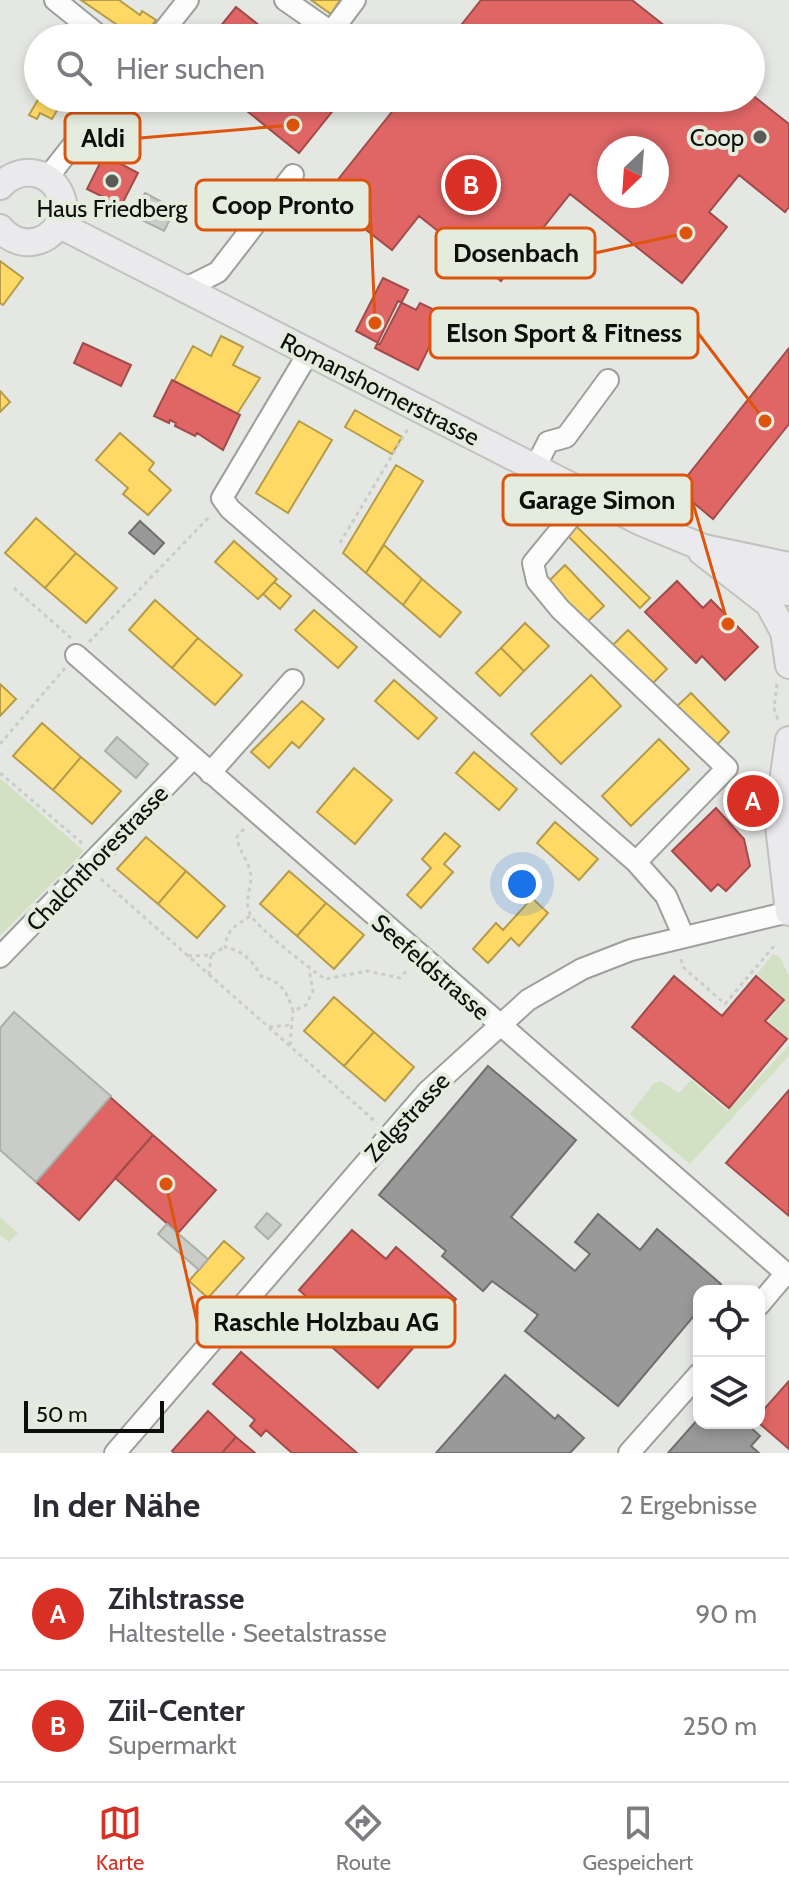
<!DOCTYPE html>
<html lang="de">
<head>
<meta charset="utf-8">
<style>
  :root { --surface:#fff; --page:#f2f2f3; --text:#2b2b33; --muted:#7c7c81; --line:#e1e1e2; --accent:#d93025 }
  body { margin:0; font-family:Cabin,sans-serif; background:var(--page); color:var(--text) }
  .controls { position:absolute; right:24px; bottom:24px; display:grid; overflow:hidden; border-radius:16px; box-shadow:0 4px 12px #0003 }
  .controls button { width:72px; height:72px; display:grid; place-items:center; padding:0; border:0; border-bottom:2px solid var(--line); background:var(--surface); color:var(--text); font:40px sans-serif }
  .compass { position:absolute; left:597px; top:136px; width:72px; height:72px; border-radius:50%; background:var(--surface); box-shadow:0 4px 12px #0003; rotate:205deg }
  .scale { position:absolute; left:24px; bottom:20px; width:140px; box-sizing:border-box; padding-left:8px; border:4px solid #0c0f0a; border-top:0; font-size:22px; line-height:28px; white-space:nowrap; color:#0c0f0a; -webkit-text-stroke:6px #e4ecde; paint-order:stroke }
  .you { position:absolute; left:522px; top:884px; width:28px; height:28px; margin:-20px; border:6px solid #fff; border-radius:50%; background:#1a73e8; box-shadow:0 0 0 12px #1a73e833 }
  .badge { display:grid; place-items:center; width:52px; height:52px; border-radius:50%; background:var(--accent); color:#fff; font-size:26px; font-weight:700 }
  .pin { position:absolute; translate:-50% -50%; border:4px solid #fff; box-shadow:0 2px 8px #0006 }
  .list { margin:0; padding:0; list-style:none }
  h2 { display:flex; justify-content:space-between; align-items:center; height:104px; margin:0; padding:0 32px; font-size:34px }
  h2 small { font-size:26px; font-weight:400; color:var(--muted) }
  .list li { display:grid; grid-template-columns:52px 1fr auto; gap:24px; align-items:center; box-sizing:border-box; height:112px; padding:0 32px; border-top:2px solid var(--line) }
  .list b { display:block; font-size:30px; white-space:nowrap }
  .list p { margin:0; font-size:26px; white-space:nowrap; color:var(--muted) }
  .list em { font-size:26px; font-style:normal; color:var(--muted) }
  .icon { flex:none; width:44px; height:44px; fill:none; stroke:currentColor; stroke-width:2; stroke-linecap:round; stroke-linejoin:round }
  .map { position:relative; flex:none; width:789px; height:1453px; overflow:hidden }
  .search { position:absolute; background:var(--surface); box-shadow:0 4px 12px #0003; left:24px; right:24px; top:24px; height:88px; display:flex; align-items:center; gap:20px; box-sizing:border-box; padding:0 28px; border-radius:44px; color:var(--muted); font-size:30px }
  .sheet { height:328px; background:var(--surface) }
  nav { display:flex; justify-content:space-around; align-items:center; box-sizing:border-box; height:112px; border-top:2px solid var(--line); background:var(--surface); font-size:22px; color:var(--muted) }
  nav a { display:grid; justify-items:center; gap:4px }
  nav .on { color:var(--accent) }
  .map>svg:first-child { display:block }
  .green { fill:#d2e1c4 }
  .homes { fill:#ffd966; stroke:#b69c4a; stroke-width:2 }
  .shops { fill:#e06666; stroke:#a04c4a; stroke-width:2; fill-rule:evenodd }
  .industry { fill:#999; stroke:#6f706e; stroke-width:2 }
  .building { fill:#caccc7; stroke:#acafa9; stroke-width:2 }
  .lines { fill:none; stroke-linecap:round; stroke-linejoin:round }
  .minor-casing { stroke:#9c9f9a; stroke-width:24 }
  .major-casing { stroke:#c0c2bf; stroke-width:30 }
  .path { stroke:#cbccc9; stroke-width:3; stroke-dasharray:4 4; stroke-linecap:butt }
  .minor { stroke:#fbfcfb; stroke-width:20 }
  .major { stroke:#eae9ec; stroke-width:26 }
  .poi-dot { fill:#585b56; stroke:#e4ecde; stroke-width:3 }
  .labels { text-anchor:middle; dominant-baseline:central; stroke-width:8; stroke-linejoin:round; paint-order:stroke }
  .poi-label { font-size:24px; fill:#0c0f0a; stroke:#e4ecde; text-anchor:end }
  .street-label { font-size:24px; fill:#0c0f0a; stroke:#e4ecde }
  .leader { fill:none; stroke:#dd550c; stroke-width:3 }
  .callout-dot { fill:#dd550c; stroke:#e4ecde; stroke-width:3 }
  .callout { fill:#e4ecde; stroke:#dd550c; stroke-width:3 }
  .callout-label { font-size:26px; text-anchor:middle; font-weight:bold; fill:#0c0f0a }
</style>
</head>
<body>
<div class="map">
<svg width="789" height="1453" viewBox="0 0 789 1453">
  <rect width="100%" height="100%" fill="#e5e8e2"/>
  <path class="green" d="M0,778L84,851L0,936Z
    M773,954L780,957L789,976V1040L768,1021L786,1000L757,974Z
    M789,1045V1056L690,1164L630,1114L654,1083L661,1081L679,1093L691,1080L728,1111Z
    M0,1217L18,1233L9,1242L0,1235Z"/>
  <path class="homes" d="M81,0H119L140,15L142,11L156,20L143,38H136Z
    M311,0H340L331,14Z
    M39,98H64L52,119L40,113L37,119L29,115Z
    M0,261L23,278L3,305L0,303Z
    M221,336L243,347L233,365L260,378L237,414L174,381L193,346L211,356Z
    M0,391L10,402L0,412Z
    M355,410L402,437L392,454L345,427Z
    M299,421L332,440L288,513L256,493Z
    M120,433L154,463L149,470L171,490L148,515L123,494L128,488L96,460Z
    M396,465L423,481L366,573L343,553Z
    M36,518L76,553L45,588L5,553Z
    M576,526L650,598L640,608L567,535Z
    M234,541L277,579L258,599L215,562Z
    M384,545L422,579L403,605L366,573Z
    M76,553L117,588L86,623L45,588Z
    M565,565L604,606L586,623L547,583Z
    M422,579L461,612L440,637L403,605Z
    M274,582L291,596L280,609L263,594Z
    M155,600L198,638L172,668L129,630Z
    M314,610L357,647L338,668L295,630Z
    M525,623L549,646L524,671L501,648Z
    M628,630L667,669L649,687L611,647Z
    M198,638L242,675L215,705L172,668Z
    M501,648L524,671L500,696L476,673Z
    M591,675L621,706L561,764L531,734Z
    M394,680L437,718L418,739L375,701Z
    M0,684L16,699L0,716Z
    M691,693L729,732L712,750L673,710Z
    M302,701L324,719L299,748L292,742L269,768L251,752Z
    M42,723L81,757L53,790L13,756Z
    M659,739L689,769L631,826L602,796Z
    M474,752L517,789L499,810L456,773Z
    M81,757L121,791L92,824L53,790Z
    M354,768L392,800L355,844L317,812Z
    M555,822L598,859L579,880L537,843Z
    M445,833L460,846L444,864L453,872L421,908L407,895L431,868L422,859Z
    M146,837L186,871L158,904L117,869Z
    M186,871L225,906L197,938L158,904Z
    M289,871L326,903L297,936L260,904Z
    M532,898L548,913L519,946L511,938L488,963L473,949L496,923L503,930Z
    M326,903L364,935L334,969L297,936Z
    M334,997L374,1032L344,1066L304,1031Z
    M374,1032L414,1067L385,1101L344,1066Z
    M224,1241L244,1258L208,1298L189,1281Z"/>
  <path class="shops" d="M481,0H632L680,38H451Z
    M236,7L275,38H211Z
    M751,94L789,124V207L785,212L739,175L709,212L727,227L682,283L570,194L501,281L419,216L392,250L324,197L403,98H751ZM609,148H657V196H609Z
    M231,98H343L299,153Z
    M104,155L138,173L121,206L87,189Z
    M383,278L408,290L380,344L356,331Z
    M398,301L416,310L420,303L445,315L418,370L375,348Z
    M83,343L131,365L121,386L74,363Z
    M789,348V424L713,519L677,489Z
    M172,380L240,415L223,450L197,433L195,436L175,426L176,423L170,420L169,423L154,416Z
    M677,581L703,608L711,600L758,647L725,680L702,656L696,663L645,612Z
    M716,808L744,839L750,866L726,891L718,884L711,891L672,851Z
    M674,976L722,1016L756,976L784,1000L765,1021L787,1039L729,1108L632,1027Z
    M789,1090V1216L726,1163Z
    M110,1097L153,1135L79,1220L36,1182Z
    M153,1135L216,1190L178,1233L115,1178Z
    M352,1230L386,1259L396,1247L456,1299L378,1388L315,1332L329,1317L299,1290Z
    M241,1352L357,1453H292L266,1430L261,1436L250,1426L255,1420L213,1384Z
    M789,1381V1449L759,1423V1415Z
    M208,1411L236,1437L222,1453H174L172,1451Z
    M236,1437L255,1453H222Z"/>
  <path class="industry" d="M140,521L164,543L154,554L129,533Z
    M488,1066L576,1140L511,1217L575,1271L590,1254L575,1242L598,1214L640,1250L657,1229L721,1284L715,1291H699V1310L618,1406L525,1331L538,1315L492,1281L483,1291L442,1256L446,1251L379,1195Z
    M505,1375L555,1419L558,1415L584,1438L570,1453H436Z
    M699,1418V1423H746L760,1436L751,1446L759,1453H668Z"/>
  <path class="building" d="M145,193L175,209L164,231L134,216Z
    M117,737L148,764L136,778L105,751Z
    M14,1012L111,1096L36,1182L0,1150V1028Z
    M267,1213L281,1225L268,1239L255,1227Z
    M167,1224L208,1259L199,1270L158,1234Z"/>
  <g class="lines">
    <defs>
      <path id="minor" d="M55,0L102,38
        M285,0L331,32L355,0
        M158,38L188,0
        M48,177L110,98
        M184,289L218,272L293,175
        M309,352L222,498L230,509L636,862L666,896L683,935
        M535,468L548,442L566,437L608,380
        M588,496L533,563L537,581L560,609L727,768L636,862
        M76,655L789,1276
        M210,773L293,680
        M0,957L193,758
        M759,1305L786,1273
        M115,1453L427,1092L528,1000L582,969L631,950L789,912
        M629,1453L699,1374"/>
      <path id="major" d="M0,186C24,161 60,173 64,208C60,241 22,255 0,228
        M60,225L641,522L704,548L789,566
        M702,552L769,604L784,632L789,665
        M743,567L789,592
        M789,740L778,817L789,912"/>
    </defs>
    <use href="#minor" class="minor-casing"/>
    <use href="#major" class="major-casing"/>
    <path class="path" d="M667,480L681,513
      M340,543L409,427
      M14,588L71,638
      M89,642L211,515
      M777,684L774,708L778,720
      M0,744L65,668
      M0,773L82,843
      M244,829L237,837C238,850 247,858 250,871C254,885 243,899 250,914C256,927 310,969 325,979L367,971L400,978L408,969
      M101,879L377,1123
      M250,916C236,926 227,928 225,947C243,951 252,960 261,976C281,982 287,991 293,1011L306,1005L313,991L309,969
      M188,956L211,955L225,947
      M681,959L683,967L725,1004L774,946
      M209,975L211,955
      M269,1027L289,1025
      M290,1045L293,1011"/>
    <use href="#minor" class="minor"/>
    <use href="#major" class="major"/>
  </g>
  <g class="poi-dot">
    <circle cx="760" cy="137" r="8"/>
    <circle cx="112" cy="181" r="8"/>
  </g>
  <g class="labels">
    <g class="poi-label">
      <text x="744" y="137">Coop</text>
      <text x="112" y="208" text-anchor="middle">Haus Friedberg</text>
    </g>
    <g class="street-label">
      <text transform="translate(380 389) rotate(27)">Romanshornerstrasse</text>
      <text transform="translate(97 858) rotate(-46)">Chalchthorestrasse</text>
      <text transform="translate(431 967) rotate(41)">Seefeldstrasse</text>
      <text transform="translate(407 1117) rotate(-47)">Zelgstrasse</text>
    </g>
  </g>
  <path class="leader" d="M293 125L140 138M375 323L370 205M686 233L595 253M765 421L698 333M728 624L692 500M166 1184L197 1322"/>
  <g class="callout-dot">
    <circle cx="293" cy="125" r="8"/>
    <circle cx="375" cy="323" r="8"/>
    <circle cx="686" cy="233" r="8"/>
    <circle cx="765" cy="421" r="8"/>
    <circle cx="728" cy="624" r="8"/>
    <circle cx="166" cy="1184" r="8"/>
  </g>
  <g class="callout">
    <rect x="65" y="113" width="75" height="50" rx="8"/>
    <rect x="196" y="180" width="174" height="50" rx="8"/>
    <rect x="436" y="228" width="159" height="50" rx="8"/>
    <rect x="430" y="308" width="268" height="50" rx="8"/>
    <rect x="503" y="475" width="189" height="50" rx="8"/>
    <rect x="197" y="1297" width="258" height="50" rx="8"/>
  </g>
  <g class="callout-label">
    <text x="103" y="147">Aldi</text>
    <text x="283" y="214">Coop Pronto</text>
    <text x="516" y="262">Dosenbach</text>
    <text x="564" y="342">Elson Sport &amp; Fitness</text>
    <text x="597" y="509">Garage Simon</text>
    <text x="326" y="1331">Raschle Holzbau AG</text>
  </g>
</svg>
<div class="controls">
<button><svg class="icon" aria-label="locate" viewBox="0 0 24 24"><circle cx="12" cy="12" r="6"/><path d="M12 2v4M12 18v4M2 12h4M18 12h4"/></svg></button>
<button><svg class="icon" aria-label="layers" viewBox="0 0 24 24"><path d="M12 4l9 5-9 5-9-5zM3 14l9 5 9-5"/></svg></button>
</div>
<svg class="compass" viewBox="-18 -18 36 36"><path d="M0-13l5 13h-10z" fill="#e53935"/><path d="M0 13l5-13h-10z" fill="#7c7c81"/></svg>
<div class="scale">50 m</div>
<div class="you"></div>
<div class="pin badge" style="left:753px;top:801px">A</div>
<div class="pin badge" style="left:471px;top:185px">B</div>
<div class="search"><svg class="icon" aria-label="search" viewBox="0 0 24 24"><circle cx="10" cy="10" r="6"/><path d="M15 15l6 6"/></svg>Hier suchen</div>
</div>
<section class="sheet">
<h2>In der Nähe<small>2 Ergebnisse</small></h2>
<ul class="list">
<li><span class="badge">A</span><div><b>Zihlstrasse</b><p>Haltestelle · Seetalstrasse</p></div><em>90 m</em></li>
<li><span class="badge">B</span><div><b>Ziil-Center</b><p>Supermarkt</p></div><em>250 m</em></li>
</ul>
</section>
<nav>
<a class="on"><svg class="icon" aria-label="map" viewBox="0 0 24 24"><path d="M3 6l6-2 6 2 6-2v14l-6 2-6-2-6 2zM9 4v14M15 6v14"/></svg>Karte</a>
<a><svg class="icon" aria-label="directions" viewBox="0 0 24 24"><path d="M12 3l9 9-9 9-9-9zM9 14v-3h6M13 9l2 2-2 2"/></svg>Route</a>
<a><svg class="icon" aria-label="saved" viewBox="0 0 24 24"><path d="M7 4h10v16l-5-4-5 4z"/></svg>Gespeichert</a>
</nav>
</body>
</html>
